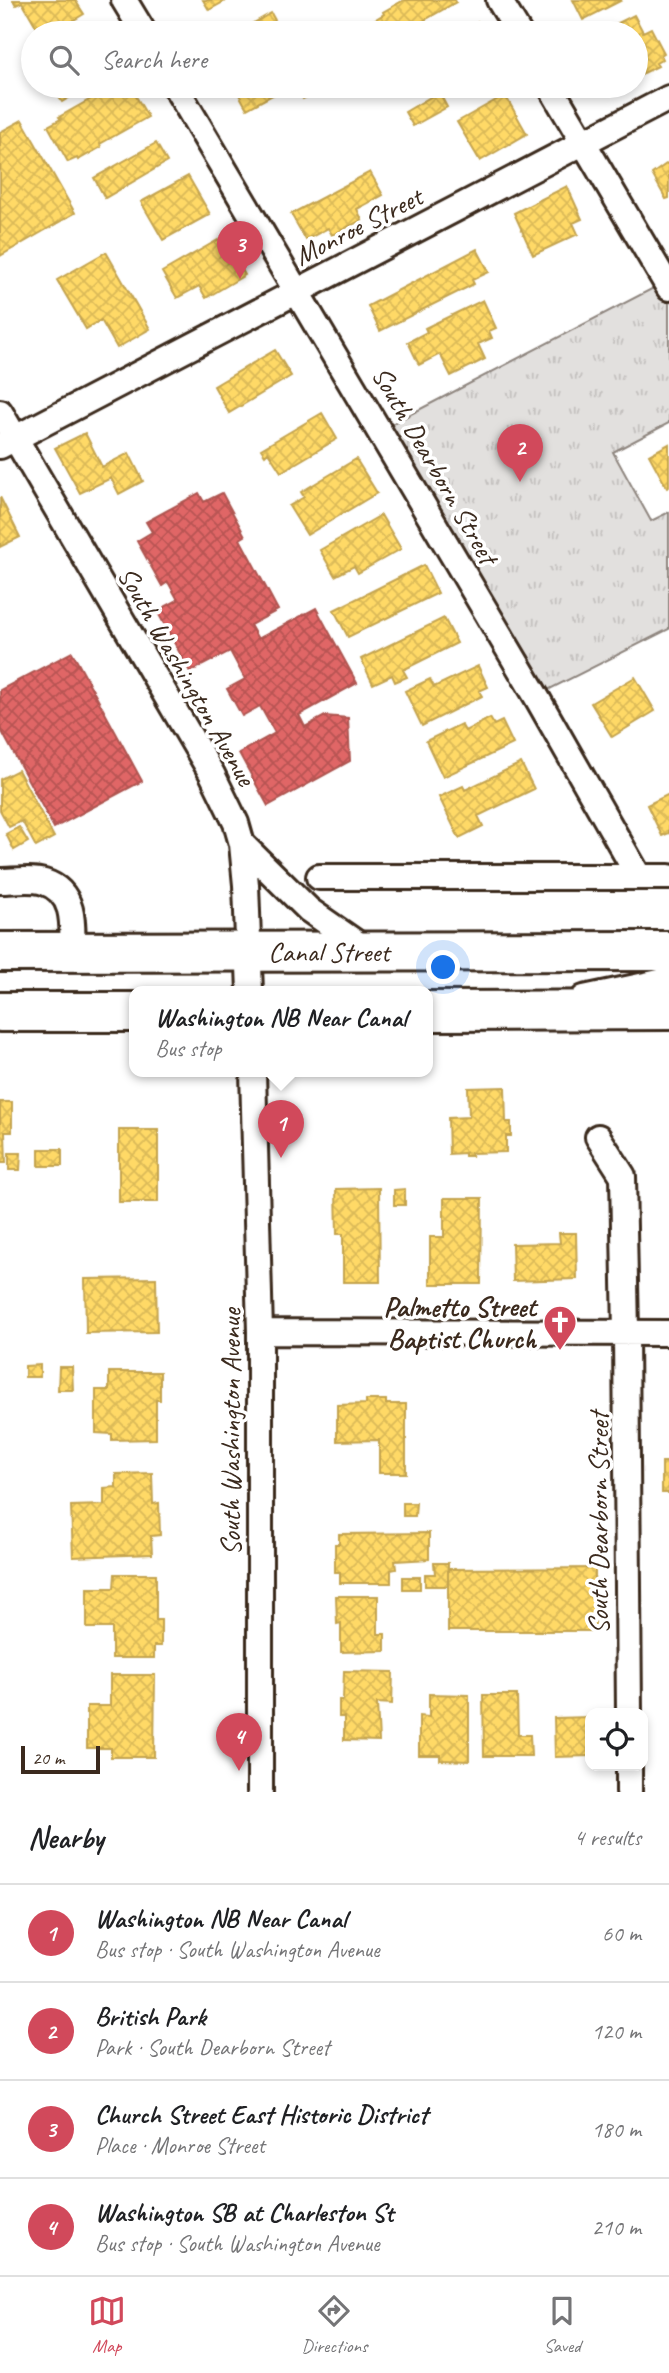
<!DOCTYPE html>
<html lang="en">
<head>
<meta charset="utf-8">
<style>
  :root { --surface:#fff; --page:#f6f6f6; --text:#202124; --muted:#757577; --line:#e0e0e0; --accent:#d1495b }
  body { margin:0; font-family:Caveat,sans-serif; background:var(--page); color:var(--text) }
  .controls { position:absolute; right:21px; bottom:21px; display:grid; overflow:hidden; border-radius:14px; box-shadow:0 4px 10px #0003 }
  .controls button { width:63px; height:63px; display:grid; place-items:center; padding:0; border:0; border-bottom:2px solid var(--line); background:var(--surface); color:var(--text); font:35px sans-serif }
  .scale { position:absolute; left:21px; bottom:18px; width:79px; box-sizing:border-box; padding-left:7px; border:4px solid #3b2a1e; border-top:0; font-size:19px; line-height:24px; white-space:nowrap; color:#3b2a1e; -webkit-text-stroke:5px #fff; paint-order:stroke }
  .you { position:absolute; left:444px; top:968px; width:24px; height:24px; margin:-18px; border:5px solid #fff; border-radius:50%; background:#1a73e8; box-shadow:0 0 0 10px #1a73e833 }
  .badge { display:grid; place-items:center; width:46px; height:46px; border-radius:50%; background:var(--accent); color:#fff; font-size:23px; font-weight:700 }
  .pin { position:absolute; translate:-50% -58px; filter:drop-shadow(0 2px 4px #0008) }
  .pin::after { content:''; position:absolute; top:37px; width:24px; height:21px; background:inherit; clip-path:polygon(0 0,100% 0,50% 100%) }
  .popup { position:absolute; left:129px; top:986px; width:304px; height:91px; box-sizing:border-box; display:grid; place-content:center; border-radius:14px; background:var(--surface); filter:drop-shadow(0 2px 5px #0005); font-size:23px; white-space:nowrap; color:var(--muted) }
  .popup b { font-size:26px; color:var(--text) }
  .popup::after { content:''; position:absolute; left:50%; top:100%; margin-left:-14px; border:14px solid transparent; border-top-color:var(--surface) }
  .list { margin:0; padding:0; list-style:none }
  h2 { display:flex; justify-content:space-between; align-items:center; height:91px; margin:0; padding:0 28px; font-size:30px }
  h2 small { font-size:23px; font-weight:400; color:var(--muted) }
  .list li { display:grid; grid-template-columns:46px 1fr auto; gap:21px; align-items:center; box-sizing:border-box; height:98px; padding:0 28px; border-top:2px solid var(--line) }
  .list b { display:block; font-size:26px; white-space:nowrap }
  .list p { margin:0; font-size:23px; white-space:nowrap; color:var(--muted) }
  .list em { font-size:23px; font-style:normal; color:var(--muted) }
  .icon { flex:none; width:38px; height:38px; fill:none; stroke:currentColor; stroke-width:2; stroke-linecap:round; stroke-linejoin:round }
  .map { position:relative; flex:none; width:669px; height:1792px; overflow:hidden }
  .search { position:absolute; background:var(--surface); box-shadow:0 4px 10px #0003; left:21px; right:21px; top:21px; height:77px; display:flex; align-items:center; gap:18px; box-sizing:border-box; padding:0 24px; border-radius:38px; color:var(--muted); font-size:26px }
  .sheet { height:483px; background:var(--surface) }
  nav { display:flex; justify-content:space-around; align-items:center; box-sizing:border-box; height:98px; border-top:2px solid var(--line); background:var(--surface); font-size:19px; color:var(--muted) }
  nav a { display:grid; justify-items:center; gap:4px }
  nav .on { color:var(--accent) }
  .map>svg:first-child { display:block }
  .park { fill:url(#park-tufts); stroke:#8e857e; stroke-width:2 }
  .homes { fill:url(#homes-cross-hatch); stroke:#c4a450; stroke-width:2 }
  .shops { fill:url(#shops-cross-hatch); stroke:#ae5450; stroke-width:2 }
  .lines { fill:none; stroke-linecap:round; stroke-linejoin:round }
  .minor-casing { stroke:#3b2a1e; stroke-width:30 }
  .primary-casing { stroke:#3b2a1e; stroke-width:44 }
  .minor { stroke:#fff; stroke-width:24 }
  .primary { stroke:#fff; stroke-width:38 }
  .labels { text-anchor:middle; dominant-baseline:central; stroke-width:7; stroke-linejoin:round; paint-order:stroke }
  .street-label { font-size:28px; fill:#3b2a1e; stroke:#fff }
  .poi-label { font-size:28px; font-weight:bold; fill:#3b2a1e; stroke:#fff; text-anchor:end }
</style>
</head>
<body>
<div class="map">
<svg width="669" height="1792" viewBox="0 0 669 1792">
  <defs>
    <pattern id="park-tufts" width="24" height="20" patternUnits="userSpaceOnUse" patternTransform="scale(1.75)"><rect width="24" height="20" fill="#e2e0de"/><path d="M3 7l-1-3M5 7V3M7 7l1-3M15 17l-1-3M17 17v-4M19 17l1-3" fill="none" stroke="#c3c0be"/></pattern>
    <pattern id="homes-cross-hatch" width="8" height="8" patternUnits="userSpaceOnUse" patternTransform="scale(1.75)"><rect width="8" height="8" fill="#ffd966"/><path d="M0 0l8 8M0 8l8-8" fill="none" stroke="#dbba58"/></pattern>
    <pattern id="shops-cross-hatch" width="8" height="8" patternUnits="userSpaceOnUse" patternTransform="scale(1.75)"><rect width="8" height="8" fill="#e06666"/><path d="M0 0l8 8M0 8l8-8" fill="none" stroke="#b75453"/></pattern>
  </defs>
  <rect width="100%" height="100%" fill="#fff"/>
  <filter id="ink" filterUnits="userSpaceOnUse"><feTurbulence type="fractalNoise" baseFrequency=".0143" numOctaves="2"/><feDisplacementMap in="SourceGraphic" scale="14" xChannelSelector="R" yChannelSelector="G"/><feConvolveMatrix kernelMatrix="1 2 1 2 8 2 1 2 1" color-interpolation-filters="sRGB"/></filter>
  <g filter="url(#ink)">
    <path class="park" d="M665,282L669,288V423L613,452L651,521L669,512V629L536,696L380,430Z"/>
    <path class="homes" d="M13,0H75L84,14L52,33H40L22,2L16,5Z
      M203,0H227L209,10Z
      M404,0H455L456,2L402,33H382L374,20L384,14L383,12Z
      M573,0H622L583,20Z
      M271,13L282,33H236Z
      M634,15L643,32L651,28L664,53L661,55L663,59L656,63L658,66L636,77V33H598Z
      M478,22L485,33H459Z
      M52,86H89L62,102Z
      M114,86H130L148,117L100,144L101,147L78,160L77,158L68,162L48,126L61,119L59,117Z
      M242,86H289L247,109L236,89Z
      M296,86H323L324,88L303,99Z
      M439,92L447,107L413,126L405,112Z
      M505,95L527,134L480,161L457,122Z
      M22,120L75,213L0,256V132Z
      M156,143L167,162L105,198L94,178Z
      M669,162V198L666,199L652,174Z
      M370,172L383,195L357,209L362,220L332,235L328,228L306,240L291,214Z
      M188,176L210,214L163,240L141,202Z
      M567,186L582,219L573,223L578,234L533,255L514,213Z
      M223,237L245,275L206,298L199,286L177,298L162,272Z
      M477,249L489,272L472,280L474,284L380,331L368,306Z
      M106,252L150,329L117,348L101,320L86,329L57,280Z
      M483,300L496,328L489,331L492,338L478,344L485,359L451,376L440,354L419,365L408,342L427,332L425,328Z
      M275,350L291,376L229,413L214,386Z
      M322,413L337,439L281,472L268,452L265,455L261,449Z
      M85,433L102,467L129,453L143,481L119,494L111,478L80,493L55,448Z
      M669,444V487L667,488L649,455Z
      M356,459L377,493L307,535L289,506L304,497L301,492Z
      M0,497L20,537L0,547Z
      M381,515L401,549L358,573L354,566L335,576L320,550Z
      M424,565L438,593L348,637L334,610Z
      M444,618L457,643L403,670L407,677L395,682L392,675L373,684L361,659Z
      M478,666L488,687L479,691L482,696L422,726L405,691L430,679L434,687Z
      M635,677L655,711L612,737L591,703Z
      M490,718L494,725L502,721L513,744L443,777L426,741L461,724L465,731Z
      M521,763L534,789L478,816L483,826L459,838L439,797L463,786L465,790Z
      M18,770L54,837L36,847L22,821L9,827L0,810V779Z
      M669,794V833L662,836L647,805Z
      M19,827L28,842L14,850L6,834Z
      M505,1087L506,1122H511V1136H506V1152L471,1153L472,1156H465V1153L449,1154L448,1118L469,1117L468,1088Z
      M0,1102H12V1132H5L6,1163H0Z
      M119,1130H158V1202H119Z
      M39,1149H62V1166H39Z
      M9,1153H21L20,1170H9Z
      M379,1188L380,1282H343V1234H337L336,1189Z
      M405,1189V1205H394V1190Z
      M444,1198H482L481,1284H430V1237H444Z
      M559,1233H576L577,1279L513,1281L512,1244L560,1243Z
      M156,1278L157,1332L86,1333L85,1279Z
      M40,1365V1377H25V1366Z
      M59,1367H72L73,1390H58Z
      M109,1372H160V1400H156V1439L112,1440V1434L96,1433V1390H109Z
      M366,1400H386V1404H406V1473H379V1440L337,1441V1405L366,1404Z
      M662,1462H669V1493H662Z
      M152,1473L153,1504L159,1503L160,1535L151,1536L152,1554L73,1557L71,1506L104,1505V1488L116,1487V1474Z
      M403,1503H416L415,1516H403Z
      M429,1533V1559L395,1561L396,1569L391,1570V1583H340V1572H335V1544H339V1534Z
      M434,1563H448V1586H425V1574H435Z
      M595,1568V1631H448V1569Z
      M115,1574H156V1620H161V1646H154V1658H112V1628H87V1588H114Z
      M403,1577H420V1589H403Z
      M336,1596H378V1634H385V1651L341,1652V1623L337,1624Z
      M344,1671L393,1672L392,1704L377,1703L379,1741L344,1740V1717H339V1700H343Z
      M110,1675H155L154,1757H111V1748H87V1706H110Z
      M429,1694L469,1695V1761L440,1760V1755H419V1716L429,1717Z
      M483,1695H517L518,1735H530L531,1756H484Z
      M590,1717V1756L555,1757L554,1718Z"/>
    <path class="shops" d="M199,493L204,502L222,493L245,536L240,539L278,610L250,625L258,639L316,608L357,683L299,715L305,727L325,716L348,718L350,761L268,806L239,753L275,733L260,706L242,716L227,689L245,679L230,651L190,672L157,611L178,600L168,582L162,586L137,541L152,532L146,522Z
      M72,652L142,781L54,828L0,728V690Z"/>
    <g class="lines">
      <defs>
        <path id="minor" d="M124,0L144,33
          M499,0L519,33
          M175,86L536,696L639,877
          M550,86L669,288
          M0,412L212,774L236,823L242,844L246,885L250,992
          M0,446L669,98
          M242,844L309,910L368,951
          M319,877H669
          M0,881C13,881 32,878 44,882C76,892 73,926 72,953
          M584,998L669,980
          M253,1072L260,1332V1792
          M598,1137L623,1176L626,1333L629,1713
          M260,1332L669,1333
          M629,1766V1792"/>
        <g id="primary">
          <path id="s1" d="M0,952L669,951"/>
          <path d="M428,1011L669,1010"/>
          <path d="M0,1012H134"/>
        </g>
      </defs>
      <use href="#minor" class="minor-casing"/>
      <use href="#primary" class="primary-casing"/>
      <use href="#minor" class="minor"/>
      <use href="#primary" class="primary"/>
    </g>
  </g>
  <defs>
    <symbol id="church-pin" viewBox="-11 -11 22 30"><path d="M0 17L-7.5 6A9.5 9.5 0 1 1 7.5 6Z" fill="#d1495b" stroke="#fff"/><path d="M-1.2-6h2.4v3.5h3.3v2.4h-3.3V6h-2.4V-.1h-3.3v-2.4h3.3Z" fill="#fff"/></symbol>
  </defs>
  <g fill-rule="evenodd">
    <use href="#church-pin" x="541" y="1303" width="38" height="52"/>
  </g>
  <g class="labels">
    <g class="street-label">
      <text transform="translate(358 226) rotate(-27)">Monroe Street</text>
      <text transform="translate(435 465) rotate(60)">South Dearborn Street</text>
      <text transform="translate(187 676) rotate(60)">South Washington Avenue</text>
      <text stroke="none"><textPath href="#s1" startOffset="329">Canal Street</textPath></text>
      <text transform="translate(230 1432) rotate(-90)">South Washington Avenue</text>
      <text transform="translate(598 1523) rotate(-90)">South Dearborn Street</text>
    </g>
    <g class="poi-label">
      <text x="536" y="1306">Palmetto Street<tspan x="536" dy="32">Baptist Church</tspan></text>
    </g>
  </g>
</svg>
<div class="controls">
<button><svg class="icon" aria-label="locate" viewBox="0 0 24 24"><circle cx="12" cy="12" r="6"/><path d="M12 2v4M12 18v4M2 12h4M18 12h4"/></svg></button>
</div>
<div class="scale">20 m</div>
<div class="you"></div>
<div class="pin badge" style="left:281px;top:1158px">1</div>
<div class="popup"><b>Washington NB Near Canal</b>Bus stop</div>
<div class="pin badge" style="left:520px;top:482px">2</div>
<div class="pin badge" style="left:240px;top:279px">3</div>
<div class="pin badge" style="left:239px;top:1771px">4</div>
<div class="search"><svg class="icon" aria-label="search" viewBox="0 0 24 24"><circle cx="10" cy="10" r="6"/><path d="M15 15l6 6"/></svg>Search here</div>
</div>
<section class="sheet">
<h2>Nearby<small>4 results</small></h2>
<ul class="list">
<li><span class="badge">1</span><div><b>Washington NB Near Canal</b><p>Bus stop · South Washington Avenue</p></div><em>60 m</em></li>
<li><span class="badge">2</span><div><b>British Park</b><p>Park · South Dearborn Street</p></div><em>120 m</em></li>
<li><span class="badge">3</span><div><b>Church Street East Historic District</b><p>Place · Monroe Street</p></div><em>180 m</em></li>
<li><span class="badge">4</span><div><b>Washington SB at Charleston St</b><p>Bus stop · South Washington Avenue</p></div><em>210 m</em></li>
</ul>
</section>
<nav>
<a class="on"><svg class="icon" aria-label="map" viewBox="0 0 24 24"><path d="M3 6l6-2 6 2 6-2v14l-6 2-6-2-6 2zM9 4v14M15 6v14"/></svg>Map</a>
<a><svg class="icon" aria-label="directions" viewBox="0 0 24 24"><path d="M12 3l9 9-9 9-9-9zM9 14v-3h6M13 9l2 2-2 2"/></svg>Directions</a>
<a><svg class="icon" aria-label="saved" viewBox="0 0 24 24"><path d="M7 4h10v16l-5-4-5 4z"/></svg>Saved</a>
</nav>
</body>
</html>
